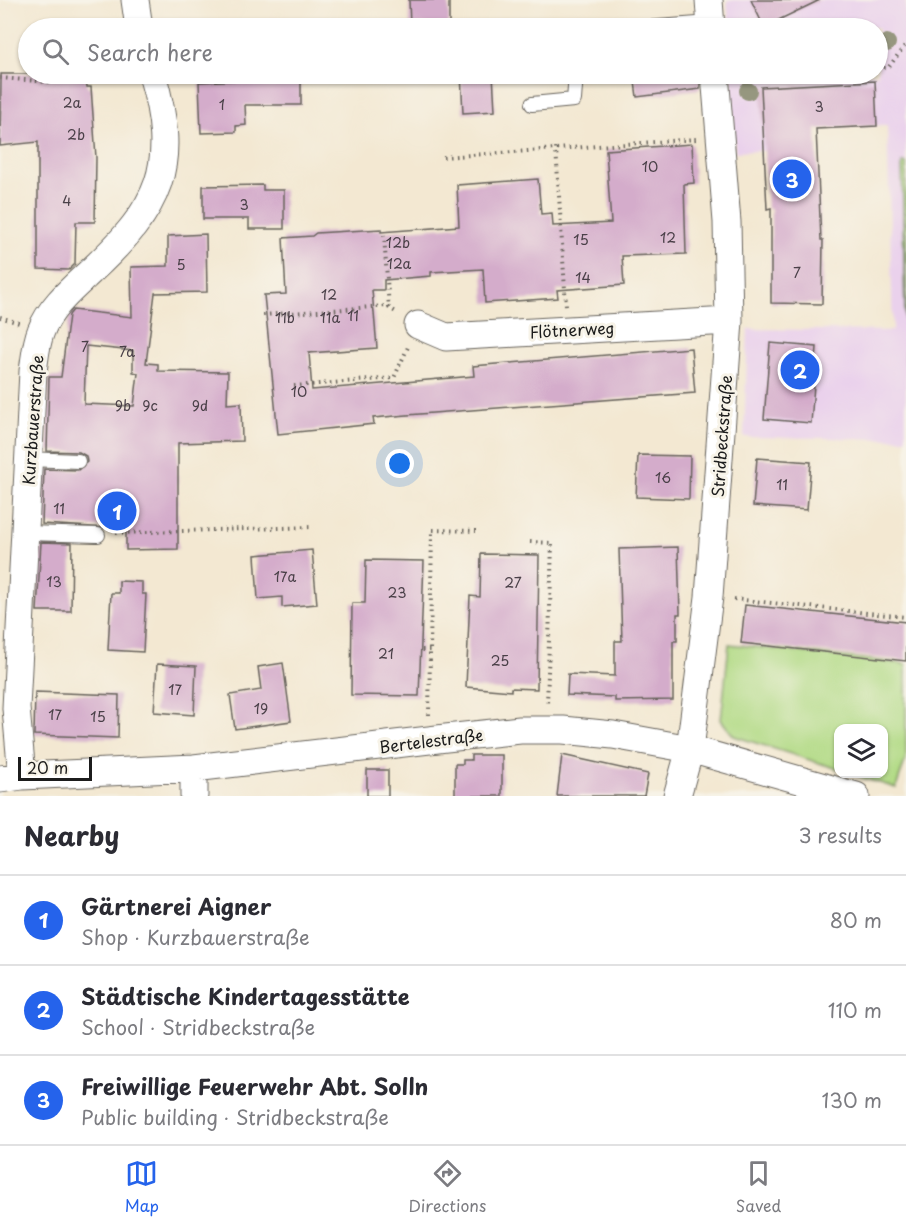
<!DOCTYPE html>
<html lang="en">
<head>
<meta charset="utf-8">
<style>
  :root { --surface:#fff; --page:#f7f7f7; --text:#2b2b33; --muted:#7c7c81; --line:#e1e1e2; --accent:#2563eb }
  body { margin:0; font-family:"Playpen Sans",sans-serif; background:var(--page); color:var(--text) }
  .controls { position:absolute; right:18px; bottom:18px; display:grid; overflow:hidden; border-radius:12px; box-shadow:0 2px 4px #0004 }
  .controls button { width:54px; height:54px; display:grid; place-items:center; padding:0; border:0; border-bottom:2px solid var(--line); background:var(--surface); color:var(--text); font:30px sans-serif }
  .scale { position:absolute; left:18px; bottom:15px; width:74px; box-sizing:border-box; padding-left:6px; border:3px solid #1c1c1c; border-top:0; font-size:16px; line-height:21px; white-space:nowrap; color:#1c1c1c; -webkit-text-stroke:4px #f7f3e8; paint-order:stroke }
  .you { position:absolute; left:400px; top:464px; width:21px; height:21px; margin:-15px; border:4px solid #fff; border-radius:50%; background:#1a73e8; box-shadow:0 0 0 9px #1a73e833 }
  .badge { display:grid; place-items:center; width:39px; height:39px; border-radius:50%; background:var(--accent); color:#fff; font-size:20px; font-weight:700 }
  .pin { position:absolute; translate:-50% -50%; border:3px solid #fff; box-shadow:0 2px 6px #0006 }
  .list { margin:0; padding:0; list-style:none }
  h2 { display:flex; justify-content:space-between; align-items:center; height:78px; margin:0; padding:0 24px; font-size:26px }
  h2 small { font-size:20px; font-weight:400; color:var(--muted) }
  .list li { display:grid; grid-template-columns:39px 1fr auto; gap:18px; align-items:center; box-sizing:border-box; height:90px; padding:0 24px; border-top:2px solid var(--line) }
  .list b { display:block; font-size:22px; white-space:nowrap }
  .list p { margin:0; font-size:20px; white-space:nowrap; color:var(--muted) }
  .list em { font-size:20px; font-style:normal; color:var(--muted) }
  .icon { flex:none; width:33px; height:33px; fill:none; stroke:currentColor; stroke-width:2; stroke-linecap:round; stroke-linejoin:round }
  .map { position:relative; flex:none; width:906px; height:796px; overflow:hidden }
  .search { position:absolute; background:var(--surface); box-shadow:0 2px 4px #0004; left:18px; right:18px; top:18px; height:66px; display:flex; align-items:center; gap:15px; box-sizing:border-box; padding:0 21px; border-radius:33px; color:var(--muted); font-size:22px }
  .sheet { height:348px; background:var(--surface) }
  nav { display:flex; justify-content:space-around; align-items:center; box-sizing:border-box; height:84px; border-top:2px solid var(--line); background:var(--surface); font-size:16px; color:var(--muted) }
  nav a { display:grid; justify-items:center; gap:3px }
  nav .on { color:var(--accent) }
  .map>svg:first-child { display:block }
  .built { fill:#ead1ec }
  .green { fill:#b1da84; stroke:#667b50; stroke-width:1.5 }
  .building { fill:#d4accb; fill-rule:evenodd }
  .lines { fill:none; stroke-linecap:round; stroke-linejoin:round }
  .service-casing { stroke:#67635c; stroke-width:16 }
  .minor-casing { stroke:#67635c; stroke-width:29 }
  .path { stroke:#67635c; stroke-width:4; stroke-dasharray:1.5 4.5; stroke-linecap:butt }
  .service { stroke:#fff; stroke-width:14 }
  .minor { stroke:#fff; stroke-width:27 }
  .tree { fill:#96977f }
  .labels { text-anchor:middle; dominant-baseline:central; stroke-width:6; stroke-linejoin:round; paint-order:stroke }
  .number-label { font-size:14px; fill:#4a4048 }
  .street-label { font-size:16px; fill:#1c1c1c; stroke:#f7f3e8 }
</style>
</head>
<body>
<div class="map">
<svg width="906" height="796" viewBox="0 0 906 796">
  <rect width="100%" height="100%" fill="#f7f3e8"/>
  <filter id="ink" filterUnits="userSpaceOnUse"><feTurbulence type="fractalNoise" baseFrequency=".0167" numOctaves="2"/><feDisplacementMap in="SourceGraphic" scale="12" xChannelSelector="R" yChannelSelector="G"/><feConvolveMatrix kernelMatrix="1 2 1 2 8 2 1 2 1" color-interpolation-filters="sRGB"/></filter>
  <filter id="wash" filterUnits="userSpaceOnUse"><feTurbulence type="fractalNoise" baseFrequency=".008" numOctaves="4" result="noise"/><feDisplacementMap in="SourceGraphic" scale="24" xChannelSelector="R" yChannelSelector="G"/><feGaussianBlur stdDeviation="1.35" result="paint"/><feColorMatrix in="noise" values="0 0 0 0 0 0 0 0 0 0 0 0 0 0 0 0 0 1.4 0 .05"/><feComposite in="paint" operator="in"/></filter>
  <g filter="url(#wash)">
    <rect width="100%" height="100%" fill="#f3e8d2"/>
    <path class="built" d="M727,0H906V439L744,437L748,329L893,331L887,125L780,130V150L735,152L731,74H878V28H729Z"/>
    <path class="green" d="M902,163H906V364Z
      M729,644L906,664V758L896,788L851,774H884V728H838V769L734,736L721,720Z"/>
    <g id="blocks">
      <path class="building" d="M409,0H449V24L410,25Z
        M751,0H820L764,27Z
        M1,74H85L87,87H91L96,158L95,222H76L75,264L69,270L38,269V142L0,146Z
        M461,74H493L495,111L463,113Z
        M634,74H700V89L637,97Z
        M267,75H301V105H245L246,125L236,126V132L201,133L199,82L267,79Z
        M875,81L877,126L816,129L821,240H823L822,304L771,303V208L767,209L761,87Z
        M692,144L694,183L684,184L686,254L622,256L624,285L557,290L558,298L485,303L483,269L431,272V276L384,280V290H372L377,348L309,353L312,390L474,376L473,366L691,348L695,393L407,415L373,418L374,424L278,434L264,295L286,294L283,238L312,236L316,233L381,229V232L459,226L457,185L538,179L541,214L552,213L553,226L611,223L606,150Z
        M263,185V190H284V229H249V219H203V186Z
        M206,234L207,292L155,293L146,363L158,364V371L228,372L227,404L241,403L242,441L178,443V549L126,550V529L42,524L44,469L78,470L87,462L86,456L79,452L47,451L49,377H61L69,315L73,310L132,317L131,267L168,266V236ZM86,346L133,351V372L138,373L134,406L84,404Z
        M770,343L817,347L811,423L764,419Z
        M638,455L690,456L689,499L636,497Z
        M757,458L811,462L807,510L753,506Z
        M41,542L72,543L71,611H37Z
        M678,547L680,614H677V641H673V700L615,701V697L567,695L568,674L615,676V641H622L619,549Z
        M312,550L317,604L282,607V597L258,599L255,555Z
        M481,554L539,555L537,689L511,688V691L466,687L470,596L480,597Z
        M366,560L424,561L419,696L351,695L352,603H365Z
        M119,581L142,582V594H146L143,652L108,650L111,593H119Z
        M745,605L906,622V661L741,643Z
        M283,663L291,721L235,729L230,695L261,690L258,667Z
        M157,664L196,666L194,715L154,712Z
        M35,692L119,695L118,738L34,735Z
        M471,755H502V796H455V764H463V760H471Z
        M562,755L648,774L644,796H557Z
        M367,770H388V796H367Z"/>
    </g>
  </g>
  <g filter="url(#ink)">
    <use href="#blocks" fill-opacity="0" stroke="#67635c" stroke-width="1.5"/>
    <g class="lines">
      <defs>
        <path id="service" d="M645,28L711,23
          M532,104L574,100L576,74
          M28,459L78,461
          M25,533L98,535"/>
        <path id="minor" d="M135,0L139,28
          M709,0L711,28
          M418,325L446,337L729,321
          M194,768V796
          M22,776L16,708L33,371C35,358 36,343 41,331C50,307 73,288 91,271C161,206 179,167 152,74
          M0,779L22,776L194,768L446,738L520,730H563L613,735L690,749L856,796
          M677,796L690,749L709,597L729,321L727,222L715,74"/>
      </defs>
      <use href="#service" class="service-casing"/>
      <use href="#minor" class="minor-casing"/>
      <path class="path" d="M878,68H888L906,44
        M740,74H753
        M0,78L49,82L128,77
        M556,148L566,306
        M443,157L697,139
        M384,235L389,308
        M263,315L386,306L396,312
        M0,317L19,323
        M294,386L394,378L408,347
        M116,533L313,527
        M530,542L552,543L547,705
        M734,599L906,617
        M422,650H430
        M429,715L432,530L476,531"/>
      <use href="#service" class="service"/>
      <use href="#minor" class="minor"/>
    </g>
    <g class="tree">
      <circle cx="887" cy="43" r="9"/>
      <circle cx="748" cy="91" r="9"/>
    </g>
  </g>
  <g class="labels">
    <g class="number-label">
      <text x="72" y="102">2a</text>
      <text x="222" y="104">1</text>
      <text x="819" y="106">3</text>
      <text x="76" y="134">2b</text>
      <text x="650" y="166">10</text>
      <text x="67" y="200">4</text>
      <text x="244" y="204">3</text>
      <text x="668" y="237">12</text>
      <text x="581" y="239">15</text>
      <text x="398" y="242">12b</text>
      <text x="399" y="263">12a</text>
      <text x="181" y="264">5</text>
      <text x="797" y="272">7</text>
      <text x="583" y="277">14</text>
      <text x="329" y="294">12</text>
      <text x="353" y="315">11</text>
      <text x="285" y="317">11b</text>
      <text x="330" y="317">11a</text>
      <text x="85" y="346">7</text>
      <text x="127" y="351">7a</text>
      <text x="299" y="391">10</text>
      <text x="123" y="405">9b</text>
      <text x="150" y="405">9c</text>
      <text x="200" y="405">9d</text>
      <text x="663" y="477">16</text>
      <text x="782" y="484">11</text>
      <text x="59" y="508">11</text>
      <text x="285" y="576">17a</text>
      <text x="54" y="581">13</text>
      <text x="513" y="582">27</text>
      <text x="397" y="592">23</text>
      <text x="386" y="653">21</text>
      <text x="500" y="660">25</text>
      <text x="175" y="689">17</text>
      <text x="261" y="708">19</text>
      <text x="55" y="714">17</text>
      <text x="98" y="716">15</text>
    </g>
    <g class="street-label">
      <text transform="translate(572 329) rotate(-3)">Flötnerweg</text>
      <text transform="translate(32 420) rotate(-86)">Kurzbauerstraße</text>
      <text transform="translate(721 436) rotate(-86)">Stridbeckstraße</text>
      <text transform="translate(431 740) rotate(-7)">Bertelestraße</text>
    </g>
  </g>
</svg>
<div class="controls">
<button><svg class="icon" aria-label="layers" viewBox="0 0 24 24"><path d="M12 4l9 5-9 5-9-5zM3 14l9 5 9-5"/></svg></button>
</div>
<div class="scale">20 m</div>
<div class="you"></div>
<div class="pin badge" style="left:117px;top:511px">1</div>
<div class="pin badge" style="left:800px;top:370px">2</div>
<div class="pin badge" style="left:792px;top:179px">3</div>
<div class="search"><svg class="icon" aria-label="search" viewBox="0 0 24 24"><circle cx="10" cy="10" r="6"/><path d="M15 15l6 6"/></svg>Search here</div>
</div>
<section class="sheet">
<h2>Nearby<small>3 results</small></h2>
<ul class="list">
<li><span class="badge">1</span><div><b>Gärtnerei Aigner</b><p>Shop · Kurzbauerstraße</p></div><em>80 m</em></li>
<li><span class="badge">2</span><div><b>Städtische Kindertagesstätte</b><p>School · Stridbeckstraße</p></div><em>110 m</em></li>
<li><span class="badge">3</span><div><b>Freiwillige Feuerwehr Abt. Solln</b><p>Public building · Stridbeckstraße</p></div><em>130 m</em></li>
</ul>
</section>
<nav>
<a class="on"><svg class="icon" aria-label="map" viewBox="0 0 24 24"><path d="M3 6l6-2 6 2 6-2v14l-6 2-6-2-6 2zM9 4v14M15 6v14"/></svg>Map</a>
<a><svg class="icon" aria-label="directions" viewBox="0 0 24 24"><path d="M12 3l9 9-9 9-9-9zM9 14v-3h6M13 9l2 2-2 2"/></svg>Directions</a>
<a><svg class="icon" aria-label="saved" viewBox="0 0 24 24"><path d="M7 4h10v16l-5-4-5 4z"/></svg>Saved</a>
</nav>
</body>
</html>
